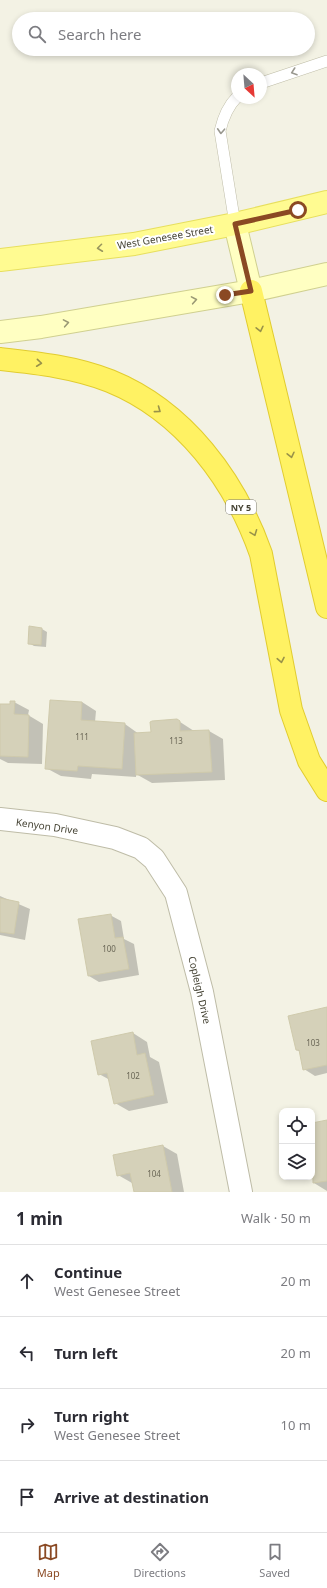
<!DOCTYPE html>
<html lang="en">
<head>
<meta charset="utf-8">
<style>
  :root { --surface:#fff; --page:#f2f2f3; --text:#2b2b33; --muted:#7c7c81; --line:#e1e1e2; --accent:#8a4923 }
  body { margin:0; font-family:"Noto Sans",sans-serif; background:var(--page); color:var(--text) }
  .controls { position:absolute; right:12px; bottom:12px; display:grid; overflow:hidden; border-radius:8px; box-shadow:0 2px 6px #0003 }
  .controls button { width:36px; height:36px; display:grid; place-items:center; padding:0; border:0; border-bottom:1px solid var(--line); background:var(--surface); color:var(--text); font:20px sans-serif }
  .compass { position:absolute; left:231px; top:68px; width:36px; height:36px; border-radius:50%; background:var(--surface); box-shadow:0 2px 6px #0003; rotate:154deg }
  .stop { position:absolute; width:12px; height:12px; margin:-9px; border:3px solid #8a4923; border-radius:50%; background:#fff }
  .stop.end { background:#8a4923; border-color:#fff; box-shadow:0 1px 4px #0008 }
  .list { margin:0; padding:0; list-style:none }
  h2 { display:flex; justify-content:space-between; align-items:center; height:52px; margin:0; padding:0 16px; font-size:17px }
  h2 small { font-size:13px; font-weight:400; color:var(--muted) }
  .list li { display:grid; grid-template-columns:26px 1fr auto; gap:12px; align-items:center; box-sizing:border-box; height:72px; padding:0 16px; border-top:1px solid var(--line) }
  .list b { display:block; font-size:15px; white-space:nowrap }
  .list p { margin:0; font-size:13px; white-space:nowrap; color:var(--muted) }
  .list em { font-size:13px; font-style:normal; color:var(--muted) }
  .icon { flex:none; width:22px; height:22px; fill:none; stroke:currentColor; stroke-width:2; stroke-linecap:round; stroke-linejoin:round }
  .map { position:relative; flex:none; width:327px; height:1192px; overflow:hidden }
  .search { position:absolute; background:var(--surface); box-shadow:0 2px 6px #0003; left:12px; right:12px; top:12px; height:44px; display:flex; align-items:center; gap:10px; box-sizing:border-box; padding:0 14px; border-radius:22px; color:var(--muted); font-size:15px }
  .sheet { height:340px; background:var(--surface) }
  nav { display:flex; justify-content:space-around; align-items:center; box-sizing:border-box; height:56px; border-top:1px solid var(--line); background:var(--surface); font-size:11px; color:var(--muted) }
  nav a { display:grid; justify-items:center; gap:2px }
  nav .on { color:var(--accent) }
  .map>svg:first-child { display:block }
  .shadow { fill:#0003 }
  .building { fill:#d5d1b9; stroke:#cfcaac }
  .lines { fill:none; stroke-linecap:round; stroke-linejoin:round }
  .lane-casing { stroke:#bebca7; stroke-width:12 }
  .street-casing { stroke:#bebca7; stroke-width:24 }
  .secondary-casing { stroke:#d0d090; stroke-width:24 }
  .primary-casing { stroke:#e7df5e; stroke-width:24 }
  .highway-casing { stroke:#e1cc30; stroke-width:24 }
  .lane { stroke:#fff; stroke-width:11 }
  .street { stroke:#fff; stroke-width:22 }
  .secondary { stroke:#ffffc2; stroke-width:22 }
  .primary { stroke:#fffb91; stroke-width:22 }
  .highway { stroke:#fff263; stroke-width:22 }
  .oneway { stroke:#99988f }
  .oneway2 { stroke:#99965e }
  .oneway3 { stroke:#999874 }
  .oneway4 { stroke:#999249 }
  .route { stroke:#8a4923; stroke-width:5 }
  .labels { text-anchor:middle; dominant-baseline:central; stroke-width:4; stroke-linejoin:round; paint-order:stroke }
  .number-label { font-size:8px; fill:#696655 }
  .shield { fill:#fff; stroke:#7d7b71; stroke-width:1 }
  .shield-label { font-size:9px; font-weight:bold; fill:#454334 }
  .street-label { font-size:10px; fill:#454334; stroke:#fff }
</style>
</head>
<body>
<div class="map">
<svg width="327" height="1192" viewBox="0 0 327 1192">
  <rect width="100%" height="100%" fill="#f3f2e4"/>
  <path class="shadow" d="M42,629L47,632L46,647L34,646L29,643Z
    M14,702L29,710L28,715L43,724L42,764L8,763L0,759V705H11Z
    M82,702L96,711L95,722L125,724L139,734L152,733L177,720L194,731H209L223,739L225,780L152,783L136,774V777L92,774L91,779L61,776L46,768Z
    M0,896L30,909L25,940L0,935Z
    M110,915L121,921L124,939L134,944L139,975L99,982L89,976Z
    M327,1008V1073L315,1076L304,1069L301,1052L296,1050Z
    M133,1033L147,1042L150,1057L159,1062L168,1103L129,1111L115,1103L110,1080L99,1074Z
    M327,1121V1191L314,1183L312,1174V1124Z
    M163,1146L177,1154L184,1192H135L132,1183L118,1175Z"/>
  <path class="building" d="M29,626L42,628L41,645L28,644Z
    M50,700L82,702L81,720L125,723L122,769L78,766L77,771L45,769Z
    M10,701H15L14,714L29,715L28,757L0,756V704H10Z
    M177,719L180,721V731L209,730L212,772L136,775L134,733L151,732L150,722L152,721Z
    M0,898L19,902L14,934L0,932Z
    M111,914L115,938L123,937L129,969L88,976L78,919Z
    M327,1007V1065L303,1070L299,1050H296L288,1016Z
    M133,1032L137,1055L145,1053L154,1095L114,1104L107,1073L98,1075L91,1041Z
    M327,1120V1181L313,1183L312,1123Z
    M163,1145L172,1192H134L130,1173L117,1176L113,1155Z"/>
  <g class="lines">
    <defs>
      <path id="lane" d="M261,83L327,61
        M235,224L220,131C223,118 227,107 237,97"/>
      <path id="street" d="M0,819L55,825L115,838L141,848L154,859L176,893L202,992L241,1192"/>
      <path id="secondary" d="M235,224L251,291
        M0,332L41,327L251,291L327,274"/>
      <path id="primary" d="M0,260L134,244L235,224L327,202"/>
      <path id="highway" d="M251,291L327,607
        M0,359C37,363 75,367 110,381C184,411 235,480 261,554L291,710L309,761L327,790"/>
    </defs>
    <use href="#lane" class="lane-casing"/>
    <use href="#street" class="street-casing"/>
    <use href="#secondary" class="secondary-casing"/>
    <use href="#primary" class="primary-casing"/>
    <use href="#highway" class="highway-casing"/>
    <use href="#lane" class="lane"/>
    <use href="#street" class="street"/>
    <use href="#secondary" class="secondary"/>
    <use href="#primary" class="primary"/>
    <use href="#highway" class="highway"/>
  </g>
  <defs><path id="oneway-chevron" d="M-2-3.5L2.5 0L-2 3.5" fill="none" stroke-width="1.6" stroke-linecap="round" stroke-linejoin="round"/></defs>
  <g class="oneway">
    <use href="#oneway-chevron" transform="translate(294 72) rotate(161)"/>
    <use href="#oneway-chevron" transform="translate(221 131) rotate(93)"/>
  </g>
  <use class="oneway2" href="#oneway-chevron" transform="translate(100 248) rotate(173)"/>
  <g class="oneway3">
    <use href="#oneway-chevron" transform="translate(194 300) rotate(-10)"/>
    <use href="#oneway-chevron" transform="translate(66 323) rotate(-10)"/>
  </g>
  <g class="oneway4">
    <use href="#oneway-chevron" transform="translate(260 329) rotate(77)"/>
    <use href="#oneway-chevron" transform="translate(39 363) rotate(6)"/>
    <use href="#oneway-chevron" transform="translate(158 410) rotate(36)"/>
    <use href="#oneway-chevron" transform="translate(291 455) rotate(77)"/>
    <use href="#oneway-chevron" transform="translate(254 533) rotate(69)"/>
    <use href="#oneway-chevron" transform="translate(281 660) rotate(79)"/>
  </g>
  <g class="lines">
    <path class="route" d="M225,295L251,291L235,224L298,210"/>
  </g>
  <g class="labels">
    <g class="number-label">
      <text x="82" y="736">111</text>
      <text x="176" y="740">113</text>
      <text x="109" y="948">100</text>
      <text x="313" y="1042">103</text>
      <text x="133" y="1075">102</text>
      <text x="154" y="1173">104</text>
    </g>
    <rect class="shield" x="226" y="500" width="30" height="14" rx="3"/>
    <g class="shield-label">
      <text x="241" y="507">NY 5</text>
    </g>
    <g class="street-label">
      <text transform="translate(165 237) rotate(-10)">West Genesee Street</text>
      <text transform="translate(47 826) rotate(8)">Kenyon Drive</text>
      <text transform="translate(200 990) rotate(77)">Copleigh Drive</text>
    </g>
  </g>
</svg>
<div class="controls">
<button><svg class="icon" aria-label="locate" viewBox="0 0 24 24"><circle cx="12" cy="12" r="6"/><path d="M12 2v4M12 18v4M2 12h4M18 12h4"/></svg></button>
<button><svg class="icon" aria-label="layers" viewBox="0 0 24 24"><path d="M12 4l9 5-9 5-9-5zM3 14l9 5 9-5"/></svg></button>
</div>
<svg class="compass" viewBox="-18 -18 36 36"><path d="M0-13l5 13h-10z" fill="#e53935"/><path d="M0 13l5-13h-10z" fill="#7c7c81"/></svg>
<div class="stop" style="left:298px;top:210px"></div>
<div class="stop end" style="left:225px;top:295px"></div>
<div class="search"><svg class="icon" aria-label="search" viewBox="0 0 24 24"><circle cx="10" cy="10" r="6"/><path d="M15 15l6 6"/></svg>Search here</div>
</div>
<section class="sheet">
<h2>1 min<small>Walk · 50 m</small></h2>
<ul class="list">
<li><svg class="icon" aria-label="ahead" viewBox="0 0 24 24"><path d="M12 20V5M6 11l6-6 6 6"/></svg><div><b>Continue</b><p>West Genesee Street</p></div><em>20 m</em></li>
<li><svg class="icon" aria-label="left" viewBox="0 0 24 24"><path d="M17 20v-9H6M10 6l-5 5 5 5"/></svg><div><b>Turn left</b></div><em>20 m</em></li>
<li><svg class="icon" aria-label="right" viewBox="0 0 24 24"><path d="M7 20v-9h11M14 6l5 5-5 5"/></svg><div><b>Turn right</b><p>West Genesee Street</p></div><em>10 m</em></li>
<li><svg class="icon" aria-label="arrive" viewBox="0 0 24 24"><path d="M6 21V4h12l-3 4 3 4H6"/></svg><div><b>Arrive at destination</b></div></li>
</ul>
</section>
<nav>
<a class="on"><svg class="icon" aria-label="map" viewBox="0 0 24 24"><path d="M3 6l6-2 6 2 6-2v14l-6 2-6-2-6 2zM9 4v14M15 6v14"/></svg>Map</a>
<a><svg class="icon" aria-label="directions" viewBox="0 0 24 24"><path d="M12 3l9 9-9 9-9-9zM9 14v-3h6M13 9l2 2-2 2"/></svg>Directions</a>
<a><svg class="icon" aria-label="saved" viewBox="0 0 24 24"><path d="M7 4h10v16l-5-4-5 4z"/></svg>Saved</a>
</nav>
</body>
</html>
